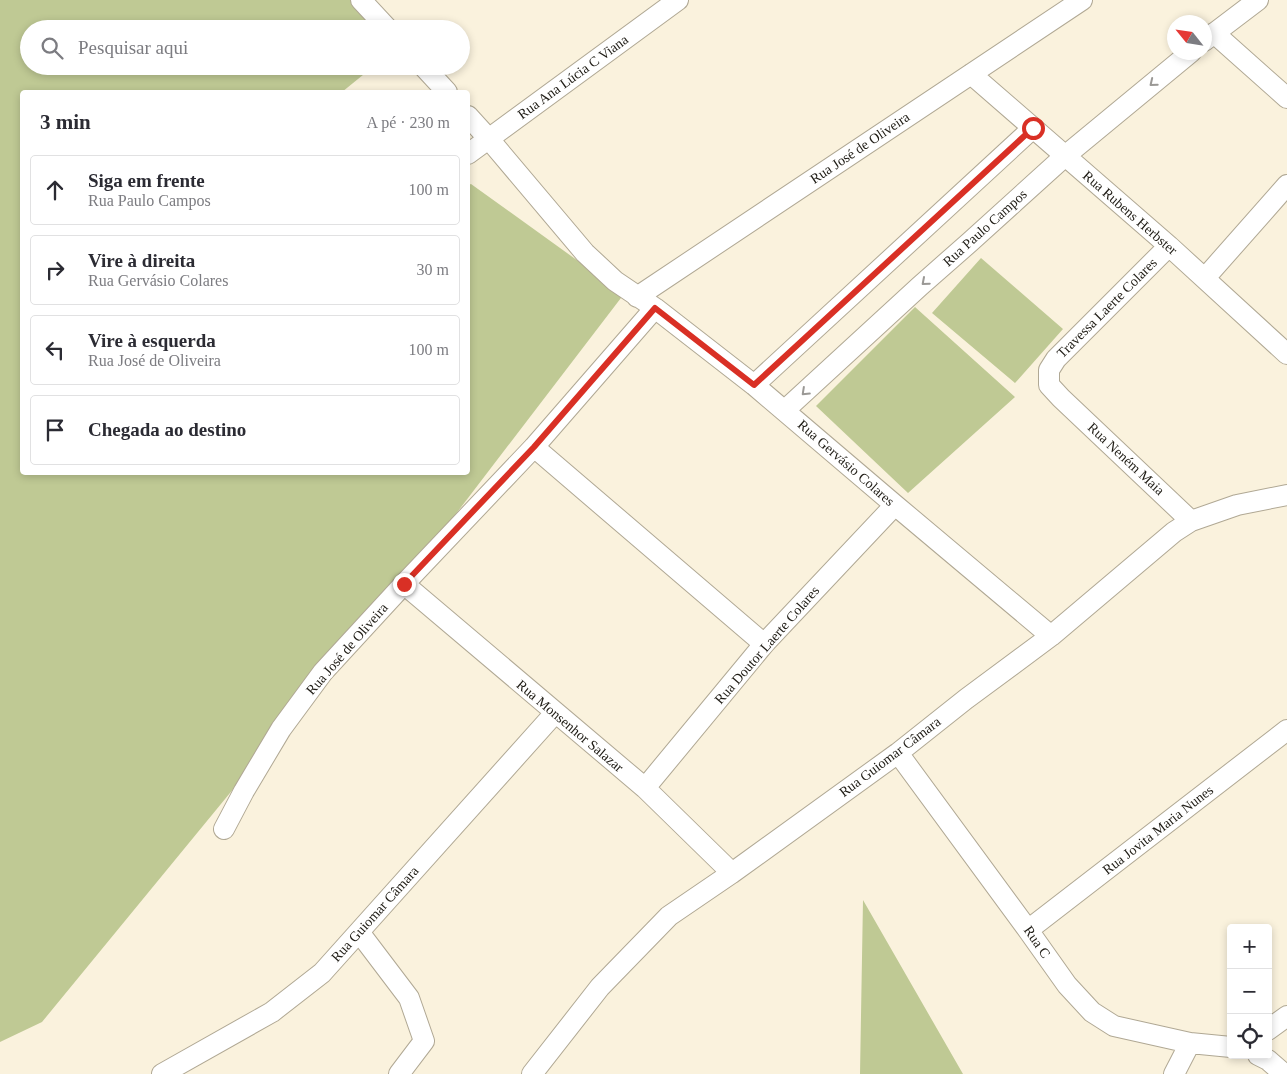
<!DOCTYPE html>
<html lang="pt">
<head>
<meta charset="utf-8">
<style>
  :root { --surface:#fff; --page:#f7f7f7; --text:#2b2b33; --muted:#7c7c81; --line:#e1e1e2 }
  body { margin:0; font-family:"Times New Roman",serif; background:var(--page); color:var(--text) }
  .controls { position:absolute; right:15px; bottom:15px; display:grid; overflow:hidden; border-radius:5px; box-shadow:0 2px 8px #0003 }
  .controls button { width:45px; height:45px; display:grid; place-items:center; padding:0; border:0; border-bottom:1px solid var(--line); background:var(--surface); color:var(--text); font:25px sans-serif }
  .compass { position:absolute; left:1167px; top:15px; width:45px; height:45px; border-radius:50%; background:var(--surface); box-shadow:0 2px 8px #0003; rotate:300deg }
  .stop { position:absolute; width:15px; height:15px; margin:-11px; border:4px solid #d93025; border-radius:50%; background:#fff }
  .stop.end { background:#d93025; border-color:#fff; box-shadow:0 1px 5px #0008 }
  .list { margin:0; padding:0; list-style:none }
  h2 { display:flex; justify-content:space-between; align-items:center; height:65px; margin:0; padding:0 20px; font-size:21px }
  h2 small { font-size:16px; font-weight:400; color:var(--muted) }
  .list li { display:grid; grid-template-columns:32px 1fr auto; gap:15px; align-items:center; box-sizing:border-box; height:70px; margin:0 10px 10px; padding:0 10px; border:1px solid var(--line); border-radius:5px }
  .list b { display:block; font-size:19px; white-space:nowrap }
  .list p { margin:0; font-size:16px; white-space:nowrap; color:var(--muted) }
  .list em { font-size:16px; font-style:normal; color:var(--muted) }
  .icon { flex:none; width:28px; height:28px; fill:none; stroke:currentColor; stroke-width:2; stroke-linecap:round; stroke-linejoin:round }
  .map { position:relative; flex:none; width:1287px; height:1074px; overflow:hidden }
  .search { position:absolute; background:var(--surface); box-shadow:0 2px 8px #0003; left:20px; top:20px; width:450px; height:55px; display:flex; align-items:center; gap:12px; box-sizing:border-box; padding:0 18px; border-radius:28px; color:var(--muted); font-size:19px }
  .panel { position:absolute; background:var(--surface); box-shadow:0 2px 8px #0003; left:20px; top:90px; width:450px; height:385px; border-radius:5px }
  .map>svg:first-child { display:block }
  .green { fill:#bfc994 }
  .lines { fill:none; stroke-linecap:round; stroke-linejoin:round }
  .minor-casing { stroke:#b0a894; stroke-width:22 }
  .minor { stroke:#fff; stroke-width:20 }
  .oneway { stroke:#9a9895 }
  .route { stroke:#d93025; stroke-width:6 }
  .labels { text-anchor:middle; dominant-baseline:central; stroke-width:5; stroke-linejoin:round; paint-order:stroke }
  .street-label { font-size:14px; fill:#1e1b14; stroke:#fff }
</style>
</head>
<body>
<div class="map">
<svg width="1287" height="1074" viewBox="0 0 1287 1074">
  <rect width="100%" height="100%" fill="#faf2dd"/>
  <path class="green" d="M0,0H366L391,29H29V66H374L342,92H22V472H468V185L471,184L624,294L413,570L42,1022L0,1042Z
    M981,258L1063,329L1015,383L932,313Z
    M915,307L1015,397L908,493L816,406Z
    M863,900L963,1074H860Z"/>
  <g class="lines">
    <defs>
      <path id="minor" d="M361,0L388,29
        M1214,33L1287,98
        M1204,41L1258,0
        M423,66L447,92
        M971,74L1169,246L1287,354
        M468,116L488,138L585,253L615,281L655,308L754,385L895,505L1051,636
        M468,154L678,0
        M1169,246L1056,359L1049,370V385L1061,398L1191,521
        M1205,278L1287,185
        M637,297L1082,0
        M754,385L1033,128
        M785,410L920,286L970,242L1065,156L1191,52
        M534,447L764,644
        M404,584L645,788L732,873
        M898,753L1028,930L1067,985L1092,1012L1114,1026L1190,1043L1231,1047
        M645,788L764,644L895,505
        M224,829L244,791L281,729L323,672L404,584L534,447L655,308
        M1028,930L1287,730
        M359,932L409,998L424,1041L399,1074
        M1268,1030L1287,1016
        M1258,1055L1268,1060L1284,1074
        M162,1074L272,1012L322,973L555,713
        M532,1074L600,987L669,916L732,873L898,753L966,699L1051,636L1174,532L1191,521L1237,505L1287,495
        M1174,1074L1190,1043"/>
    </defs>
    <use href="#minor" class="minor-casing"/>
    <use href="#minor" class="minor"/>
  </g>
  <defs><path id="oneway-chevron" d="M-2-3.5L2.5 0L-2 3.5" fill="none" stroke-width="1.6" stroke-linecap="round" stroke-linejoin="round" transform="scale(1.25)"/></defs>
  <g class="oneway">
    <use href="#oneway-chevron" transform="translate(1153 83) rotate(141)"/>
    <use href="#oneway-chevron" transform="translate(925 282) rotate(139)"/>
    <use href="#oneway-chevron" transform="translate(805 392) rotate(137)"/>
  </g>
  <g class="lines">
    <path class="route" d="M404,584L534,447L655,308L754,385L1033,128"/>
  </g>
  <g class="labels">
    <g class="street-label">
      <text transform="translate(573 77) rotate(-36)">Rua Ana Lúcia C Viana</text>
      <text transform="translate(860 148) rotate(-34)">Rua José de Oliveira</text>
      <text transform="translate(1130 213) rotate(41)">Rua Rubens Herbster</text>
      <text transform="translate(985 228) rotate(-42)">Rua Paulo Campos</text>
      <text transform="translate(1107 308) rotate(-45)">Travessa Laerte Colares</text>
      <text transform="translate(1126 459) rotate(43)">Rua Neném Maia</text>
      <text transform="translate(846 463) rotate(41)">Rua Gervásio Colares</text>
      <text transform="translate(767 645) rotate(-49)">Rua Doutor Laerte Colares</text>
      <text transform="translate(347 649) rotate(-49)">Rua José de Oliveira</text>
      <text transform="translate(570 726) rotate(40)">Rua Monsenhor Salazar</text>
      <text transform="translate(890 757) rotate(-37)">Rua Guiomar Câmara</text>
      <text transform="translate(1158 830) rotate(-38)">Rua Jovita Maria Nunes</text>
      <text transform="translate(375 914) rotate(-48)">Rua Guiomar Câmara</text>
      <text transform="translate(1037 942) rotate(55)">Rua C</text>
    </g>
  </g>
</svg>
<div class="controls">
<button>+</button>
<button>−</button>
<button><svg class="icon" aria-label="locate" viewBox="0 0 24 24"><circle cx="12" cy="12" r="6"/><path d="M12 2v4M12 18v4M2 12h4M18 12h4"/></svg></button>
</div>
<svg class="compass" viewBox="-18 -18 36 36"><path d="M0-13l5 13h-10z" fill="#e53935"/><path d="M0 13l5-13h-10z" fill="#7c7c81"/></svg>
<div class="stop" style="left:1033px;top:128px"></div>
<div class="stop end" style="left:404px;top:584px"></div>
<div class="search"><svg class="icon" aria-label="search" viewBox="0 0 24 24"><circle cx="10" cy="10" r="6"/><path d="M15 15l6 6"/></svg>Pesquisar aqui</div>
<section class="panel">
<h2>3 min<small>A pé · 230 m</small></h2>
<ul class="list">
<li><svg class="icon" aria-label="ahead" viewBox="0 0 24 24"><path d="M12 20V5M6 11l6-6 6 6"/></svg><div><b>Siga em frente</b><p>Rua Paulo Campos</p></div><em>100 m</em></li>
<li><svg class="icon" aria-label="right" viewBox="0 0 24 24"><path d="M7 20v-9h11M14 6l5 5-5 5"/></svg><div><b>Vire à direita</b><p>Rua Gervásio Colares</p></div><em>30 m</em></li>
<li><svg class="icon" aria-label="left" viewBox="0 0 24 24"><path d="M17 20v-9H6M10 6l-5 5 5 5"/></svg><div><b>Vire à esquerda</b><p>Rua José de Oliveira</p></div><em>100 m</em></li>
<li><svg class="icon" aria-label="arrive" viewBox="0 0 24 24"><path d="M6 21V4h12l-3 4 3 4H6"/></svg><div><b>Chegada ao destino</b></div></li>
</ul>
</section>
</div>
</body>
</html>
